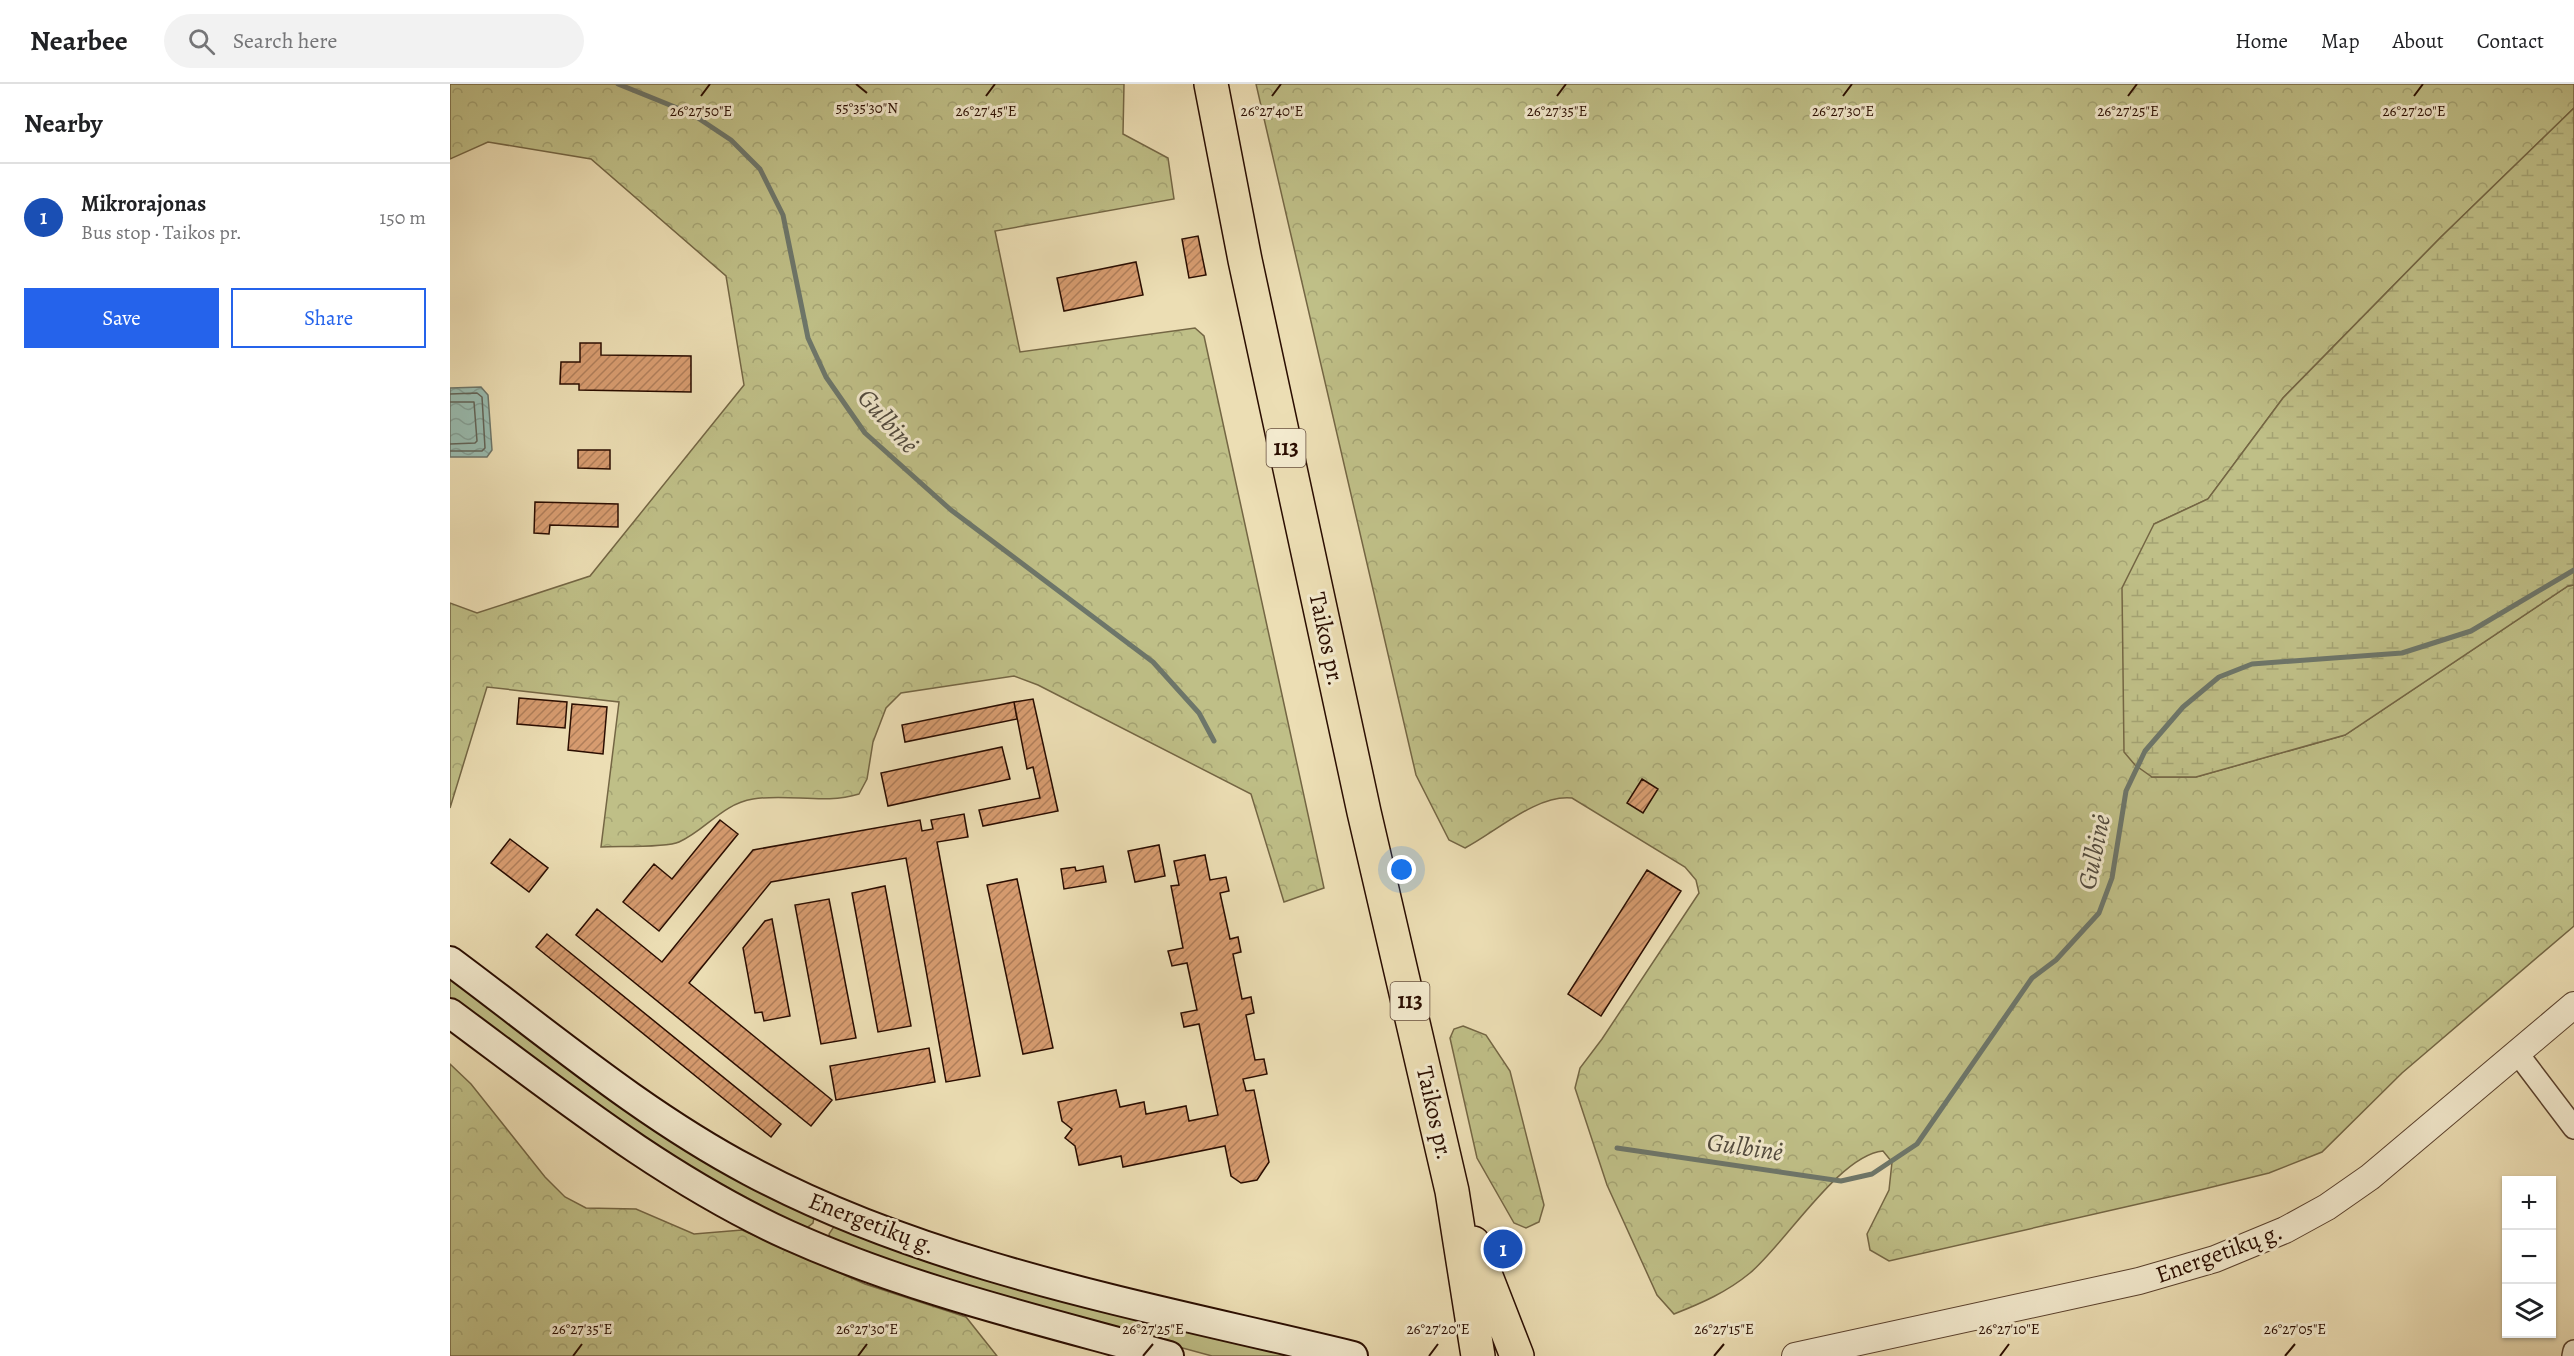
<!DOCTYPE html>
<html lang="en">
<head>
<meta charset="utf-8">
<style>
  :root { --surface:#fff; --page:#f2f2f2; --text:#202124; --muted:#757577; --line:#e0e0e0; --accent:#2563eb }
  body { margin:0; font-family:Alegreya,serif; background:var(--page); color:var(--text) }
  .controls { position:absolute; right:18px; bottom:18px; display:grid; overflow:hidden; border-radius:0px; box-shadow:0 2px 4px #0004 }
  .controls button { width:54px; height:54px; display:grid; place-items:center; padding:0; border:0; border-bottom:2px solid var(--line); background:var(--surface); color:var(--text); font:30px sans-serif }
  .you { position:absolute; left:952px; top:786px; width:21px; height:21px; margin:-15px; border:4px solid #fff; border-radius:50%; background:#1a73e8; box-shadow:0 0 0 9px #1a73e833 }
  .badge { display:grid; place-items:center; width:39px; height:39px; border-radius:50%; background:var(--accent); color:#fff; font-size:20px; font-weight:700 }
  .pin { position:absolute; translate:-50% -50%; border:3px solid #fff; box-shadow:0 2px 6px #0006 }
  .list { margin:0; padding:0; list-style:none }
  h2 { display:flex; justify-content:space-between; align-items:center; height:78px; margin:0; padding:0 24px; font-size:26px }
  h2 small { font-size:20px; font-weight:400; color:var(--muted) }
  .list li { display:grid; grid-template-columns:39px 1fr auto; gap:18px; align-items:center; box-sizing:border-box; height:108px; padding:0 24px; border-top:2px solid var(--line) }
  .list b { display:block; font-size:22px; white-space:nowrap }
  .list p { margin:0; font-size:20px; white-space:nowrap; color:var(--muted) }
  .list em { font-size:20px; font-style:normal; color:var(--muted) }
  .actions { display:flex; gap:12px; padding:18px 24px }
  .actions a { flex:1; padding:14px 0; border:2px solid var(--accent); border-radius:0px; text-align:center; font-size:21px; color:var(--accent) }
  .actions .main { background:var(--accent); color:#fff }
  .icon { flex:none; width:33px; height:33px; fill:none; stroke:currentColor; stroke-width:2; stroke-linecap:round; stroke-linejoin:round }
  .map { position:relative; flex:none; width:2124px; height:1272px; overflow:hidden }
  header { display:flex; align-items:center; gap:36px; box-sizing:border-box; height:84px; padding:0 30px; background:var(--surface); border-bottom:2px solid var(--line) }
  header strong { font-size:28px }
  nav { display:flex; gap:33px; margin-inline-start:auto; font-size:21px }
  .search { width:420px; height:54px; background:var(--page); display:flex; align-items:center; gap:15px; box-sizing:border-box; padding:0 21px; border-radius:33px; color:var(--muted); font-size:22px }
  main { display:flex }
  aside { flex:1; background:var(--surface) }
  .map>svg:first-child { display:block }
  .green { fill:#bfbf87; stroke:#746644; stroke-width:1.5 }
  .forest { fill:url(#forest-crowns); stroke:#746644; stroke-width:1.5 }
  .wetland { fill:url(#wetland-marsh); stroke:#746644; stroke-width:1.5 }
  .water { fill:url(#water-waves); stroke:#6d766a; stroke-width:1.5 }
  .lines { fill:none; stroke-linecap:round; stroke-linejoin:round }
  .shore { stroke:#626458; stroke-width:1.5 }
  .stream { stroke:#6d766a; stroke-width:5 }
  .building { fill:url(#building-hatch); stroke:#2a0d00; stroke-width:1.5 }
  .minor-casing { stroke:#5a412d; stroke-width:24 }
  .tertiary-casing { stroke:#5a412d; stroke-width:28 }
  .secondary-casing { stroke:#2a0d00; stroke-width:32 }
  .primary-casing { stroke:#2a0d00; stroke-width:36 }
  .minor { stroke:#f3eace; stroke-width:21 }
  .tertiary { stroke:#f3eace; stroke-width:26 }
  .secondary { stroke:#f3eace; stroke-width:28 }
  .primary { stroke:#ecdeb4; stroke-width:33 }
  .ticks { fill:none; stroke:#2a0d00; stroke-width:2 }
  .labels { text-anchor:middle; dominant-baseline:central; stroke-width:6; stroke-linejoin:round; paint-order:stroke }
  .shield { fill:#f3eace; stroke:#664f3e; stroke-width:1.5 }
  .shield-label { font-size:22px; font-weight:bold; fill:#2a0d00 }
  .street-label { font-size:24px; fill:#2a0d00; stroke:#f3eace }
  .water-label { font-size:26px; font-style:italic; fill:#514a3e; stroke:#f3eace }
  .ticks-label { font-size:15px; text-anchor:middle; fill:#2a0d00; stroke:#f3eace; stroke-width:6; stroke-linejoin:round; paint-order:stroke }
</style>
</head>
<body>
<header>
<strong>Nearbee</strong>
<div class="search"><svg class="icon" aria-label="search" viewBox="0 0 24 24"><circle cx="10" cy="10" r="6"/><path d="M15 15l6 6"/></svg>Search here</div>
<nav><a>Home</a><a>Map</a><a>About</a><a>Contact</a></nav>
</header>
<main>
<aside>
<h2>Nearby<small></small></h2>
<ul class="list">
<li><span class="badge" style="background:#1a4fb4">1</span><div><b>Mikrorajonas</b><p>Bus stop · Taikos pr.</p></div><em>150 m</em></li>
</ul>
<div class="actions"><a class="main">Save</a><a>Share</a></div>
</aside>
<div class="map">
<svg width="2124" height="1272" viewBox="0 0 2124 1272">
  <defs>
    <pattern id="forest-crowns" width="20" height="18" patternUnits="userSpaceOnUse" patternTransform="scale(1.5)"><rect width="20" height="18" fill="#bfbf87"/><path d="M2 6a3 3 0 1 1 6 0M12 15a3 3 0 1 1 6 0" fill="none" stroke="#a4a373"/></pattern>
    <pattern id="wetland-marsh" width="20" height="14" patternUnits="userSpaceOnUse" patternTransform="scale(1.5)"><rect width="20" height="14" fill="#bfbf87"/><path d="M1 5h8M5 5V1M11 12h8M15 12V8" fill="none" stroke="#a4a373"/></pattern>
    <pattern id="water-waves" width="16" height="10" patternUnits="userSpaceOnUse" patternTransform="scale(1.5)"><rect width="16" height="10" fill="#99bcb0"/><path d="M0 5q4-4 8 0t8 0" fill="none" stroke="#84a096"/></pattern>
    <pattern id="building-hatch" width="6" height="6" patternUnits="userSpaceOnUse" patternTransform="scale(1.5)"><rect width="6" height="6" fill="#d79c70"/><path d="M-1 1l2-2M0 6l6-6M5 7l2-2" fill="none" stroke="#af7e5a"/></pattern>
  </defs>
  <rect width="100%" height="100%" fill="#ecdeb4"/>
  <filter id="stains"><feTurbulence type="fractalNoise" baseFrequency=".00333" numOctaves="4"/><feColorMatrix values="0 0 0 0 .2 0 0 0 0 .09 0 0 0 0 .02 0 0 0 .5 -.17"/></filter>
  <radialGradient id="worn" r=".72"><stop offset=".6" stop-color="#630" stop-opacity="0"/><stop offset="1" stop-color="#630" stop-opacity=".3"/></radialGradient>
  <path class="green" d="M0,888L364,1133L363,1139L354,1146L239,1085L0,916Z
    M385,1141L846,1272H762L512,1204L381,1156L379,1150Z"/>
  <path class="forest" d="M0,0H674L673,50L718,74L724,115L545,147L570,268L745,244L754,252L874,804L834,818L801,710L588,601L564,592L451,609L436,624L423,658L417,695L409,710C374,721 339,709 303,715C272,720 256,746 229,758C216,764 168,762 151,763L169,618L37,603L0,724V519L27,529L140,492L294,301L276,192L141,75L38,58L0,75Z
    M806,0H2124V24L1991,153L1833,314L1758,415L1704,440L1702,693H1746L1895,651L2118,502L2124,501V842L1952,989L1872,1068L1819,1089L1750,1106L1439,1177L1420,1166L1417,1150L1439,1106L1442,1078L1433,1067C1389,1071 1335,1160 1300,1189C1277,1208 1252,1219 1224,1230L1207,1211L1157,1101L1125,1004L1130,984L1152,955L1249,809L1246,796L1235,783L1122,714C1087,710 1046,748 1015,764L999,756L966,691Z
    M1013,942L1036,951L1060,987L1094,1121L1089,1138L1076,1144L1064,1139L1027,1074L1000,954L1004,945Z
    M0,980L21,1000L95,1093L115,1113L136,1124L186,1125L244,1150L292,1146L415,1200L516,1233L547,1272H0Z"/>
  <path class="wetland" d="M2124,24V501L2118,502L1895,651L1746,693H1702L1685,681L1674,668L1672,504L1704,440L1758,415L1833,314L1991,153Z"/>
  <path class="water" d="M31,303L38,311L42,366L37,373H0V304Z"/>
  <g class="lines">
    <path class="shore" d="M0,310L27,309L32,313L35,364L32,367H0
      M0,318H24L27,357L25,359L0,360"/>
    <path class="stream" d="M168,0L242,30L281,56L310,85L333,131L358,254L376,293L415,349L501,426L703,578L749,629L764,657
      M1167,1064L1391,1097L1422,1090L1467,1060L1582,894L1606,876L1649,829L1662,794L1676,707L1695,667L1733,623L1769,593L1802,580L1952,569L2021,547L2124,486"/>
  </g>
  <path class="building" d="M748,152L756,191L739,194L732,155Z
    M686,178L693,211L614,227L607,194Z
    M130,259H151V271L241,272V308L129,306V300H110L111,278H130Z
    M128,366H160V385L128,384Z
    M85,418L168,420V443L100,441L99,450L84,449Z
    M69,614L117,618L115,644L67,640Z
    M583,615L608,727L533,742L529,726L590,714L583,683L577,685L564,618Z
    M564,618L567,635L455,658L452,641Z
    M122,620L157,623L153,670L118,666Z
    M552,663L560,695L438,722L431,689Z
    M1192,695L1208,705L1193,729L1177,719Z
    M514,730L518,753L487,758L530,992L496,998L456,774L321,798L239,899L382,1016L361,1042L126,851L147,825L212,878L303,766L470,736L472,747L483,745L481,736Z
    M270,736L288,750L209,847L173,818L204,780L222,795Z
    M60,755L98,784L79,808L41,779Z
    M709,761L715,792L685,798L678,767Z
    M755,771L760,796L776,793L779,807L770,809L780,855L788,853L791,868L783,870L792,915L801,913L804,929L796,931L805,976L814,975L817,990L793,995L796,1007L804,1006L819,1078L807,1096L791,1099L781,1092L775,1062L673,1083L671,1072L629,1081L625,1062L615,1054L622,1045L612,1037L608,1018L666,1006L670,1023L694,1018L696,1030L736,1022L739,1037L768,1031L749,940L734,943L731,929L747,926L737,879L722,882L718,867L733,864L721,802L729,801L724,777Z
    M653,782L656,798L614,805L611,785L625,783L626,787Z
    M1197,786L1231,807L1151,932L1118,910Z
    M567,795L603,964L573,970L537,801Z
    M435,802L461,942L428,948L402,809Z
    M379,815L406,954L371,960L345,821Z
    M322,835L340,932L314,937L312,928L305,929L293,864L315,837Z
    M97,850L331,1040L321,1053L86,863Z
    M479,964L485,998L386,1016L380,982Z
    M2102,1225L2105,1247L2102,1248Z
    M2071,1250H2093L2072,1253Z"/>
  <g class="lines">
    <defs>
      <path id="minor" d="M2068,970L2124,1044
        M2123,1272L2124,1267"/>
      <path id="tertiary" d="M1345,1272L1689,1197L1765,1175L1835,1146L1877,1123L1920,1093L2124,921"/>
      <path id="secondary" d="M0,877C97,949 192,1030 300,1087C483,1185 702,1223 903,1272
        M0,929C108,1009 215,1095 338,1151C460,1206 590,1236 719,1272"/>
      <path id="primary" d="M761,0L795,176L914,728L1002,1107L1028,1272
        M1023,1159L1067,1272"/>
    </defs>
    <use href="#minor" class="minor-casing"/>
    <use href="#tertiary" class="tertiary-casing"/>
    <use href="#secondary" class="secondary-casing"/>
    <use href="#primary" class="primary-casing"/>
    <use href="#minor" class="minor"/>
    <use href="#tertiary" class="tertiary"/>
    <use href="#secondary" class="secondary"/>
    <use href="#primary" class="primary"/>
  </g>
  <path class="ticks" d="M406,0L417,9M251,12L260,0M536,12L545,0M822,12L831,0M1107,12L1116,0M1393,12L1402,0M1678,12L1687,0M1964,12L1973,0M123,1272L132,1260M408,1272L417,1260M693,1272L703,1260M979,1272L988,1260M1264,1272L1274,1260M1550,1272L1559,1260M1835,1272L1845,1260"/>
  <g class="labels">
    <g class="shield">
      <rect x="816.5" y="345" width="39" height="38" rx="4.5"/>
      <rect x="940.5" y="898" width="39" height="38" rx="4.5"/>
    </g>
    <g class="shield-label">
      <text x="836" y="364">113</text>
      <text x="960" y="917">113</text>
    </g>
    <g class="street-label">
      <text transform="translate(877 555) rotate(78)">Taikos pr.</text>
      <text transform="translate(985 1029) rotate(77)">Taikos pr.</text>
      <text transform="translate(422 1139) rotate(21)">Energetikų g.</text>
      <text transform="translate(1769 1169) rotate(-20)">Energetikų g.</text>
    </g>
    <g class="water-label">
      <text transform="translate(438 337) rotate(48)">Gulbinė</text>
      <text transform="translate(1644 768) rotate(-78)">Gulbinė</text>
      <text transform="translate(1295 1063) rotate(8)">Gulbinė</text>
    </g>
  </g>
  <g class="ticks-label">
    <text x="417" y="29">55°35'30"N</text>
    <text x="251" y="32">26°27'50"E</text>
    <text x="536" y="32">26°27'45"E</text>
    <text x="822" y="32">26°27'40"E</text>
    <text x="1107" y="32">26°27'35"E</text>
    <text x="1393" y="32">26°27'30"E</text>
    <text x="1678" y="32">26°27'25"E</text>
    <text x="1964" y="32">26°27'20"E</text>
    <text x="132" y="1250">26°27'35"E</text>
    <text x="417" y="1250">26°27'30"E</text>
    <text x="703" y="1250">26°27'25"E</text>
    <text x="988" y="1250">26°27'20"E</text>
    <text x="1274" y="1250">26°27'15"E</text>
    <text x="1559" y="1250">26°27'10"E</text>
    <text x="1845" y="1250">26°27'05"E</text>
  </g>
  <rect width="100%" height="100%" filter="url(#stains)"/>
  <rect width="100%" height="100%" fill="url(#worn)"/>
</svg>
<div class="controls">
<button>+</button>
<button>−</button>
<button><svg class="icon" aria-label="layers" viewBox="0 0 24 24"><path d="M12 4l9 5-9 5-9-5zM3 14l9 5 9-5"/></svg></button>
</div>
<div class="you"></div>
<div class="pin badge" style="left:1053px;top:1165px;background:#1a4fb4">1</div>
</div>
</main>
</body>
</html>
